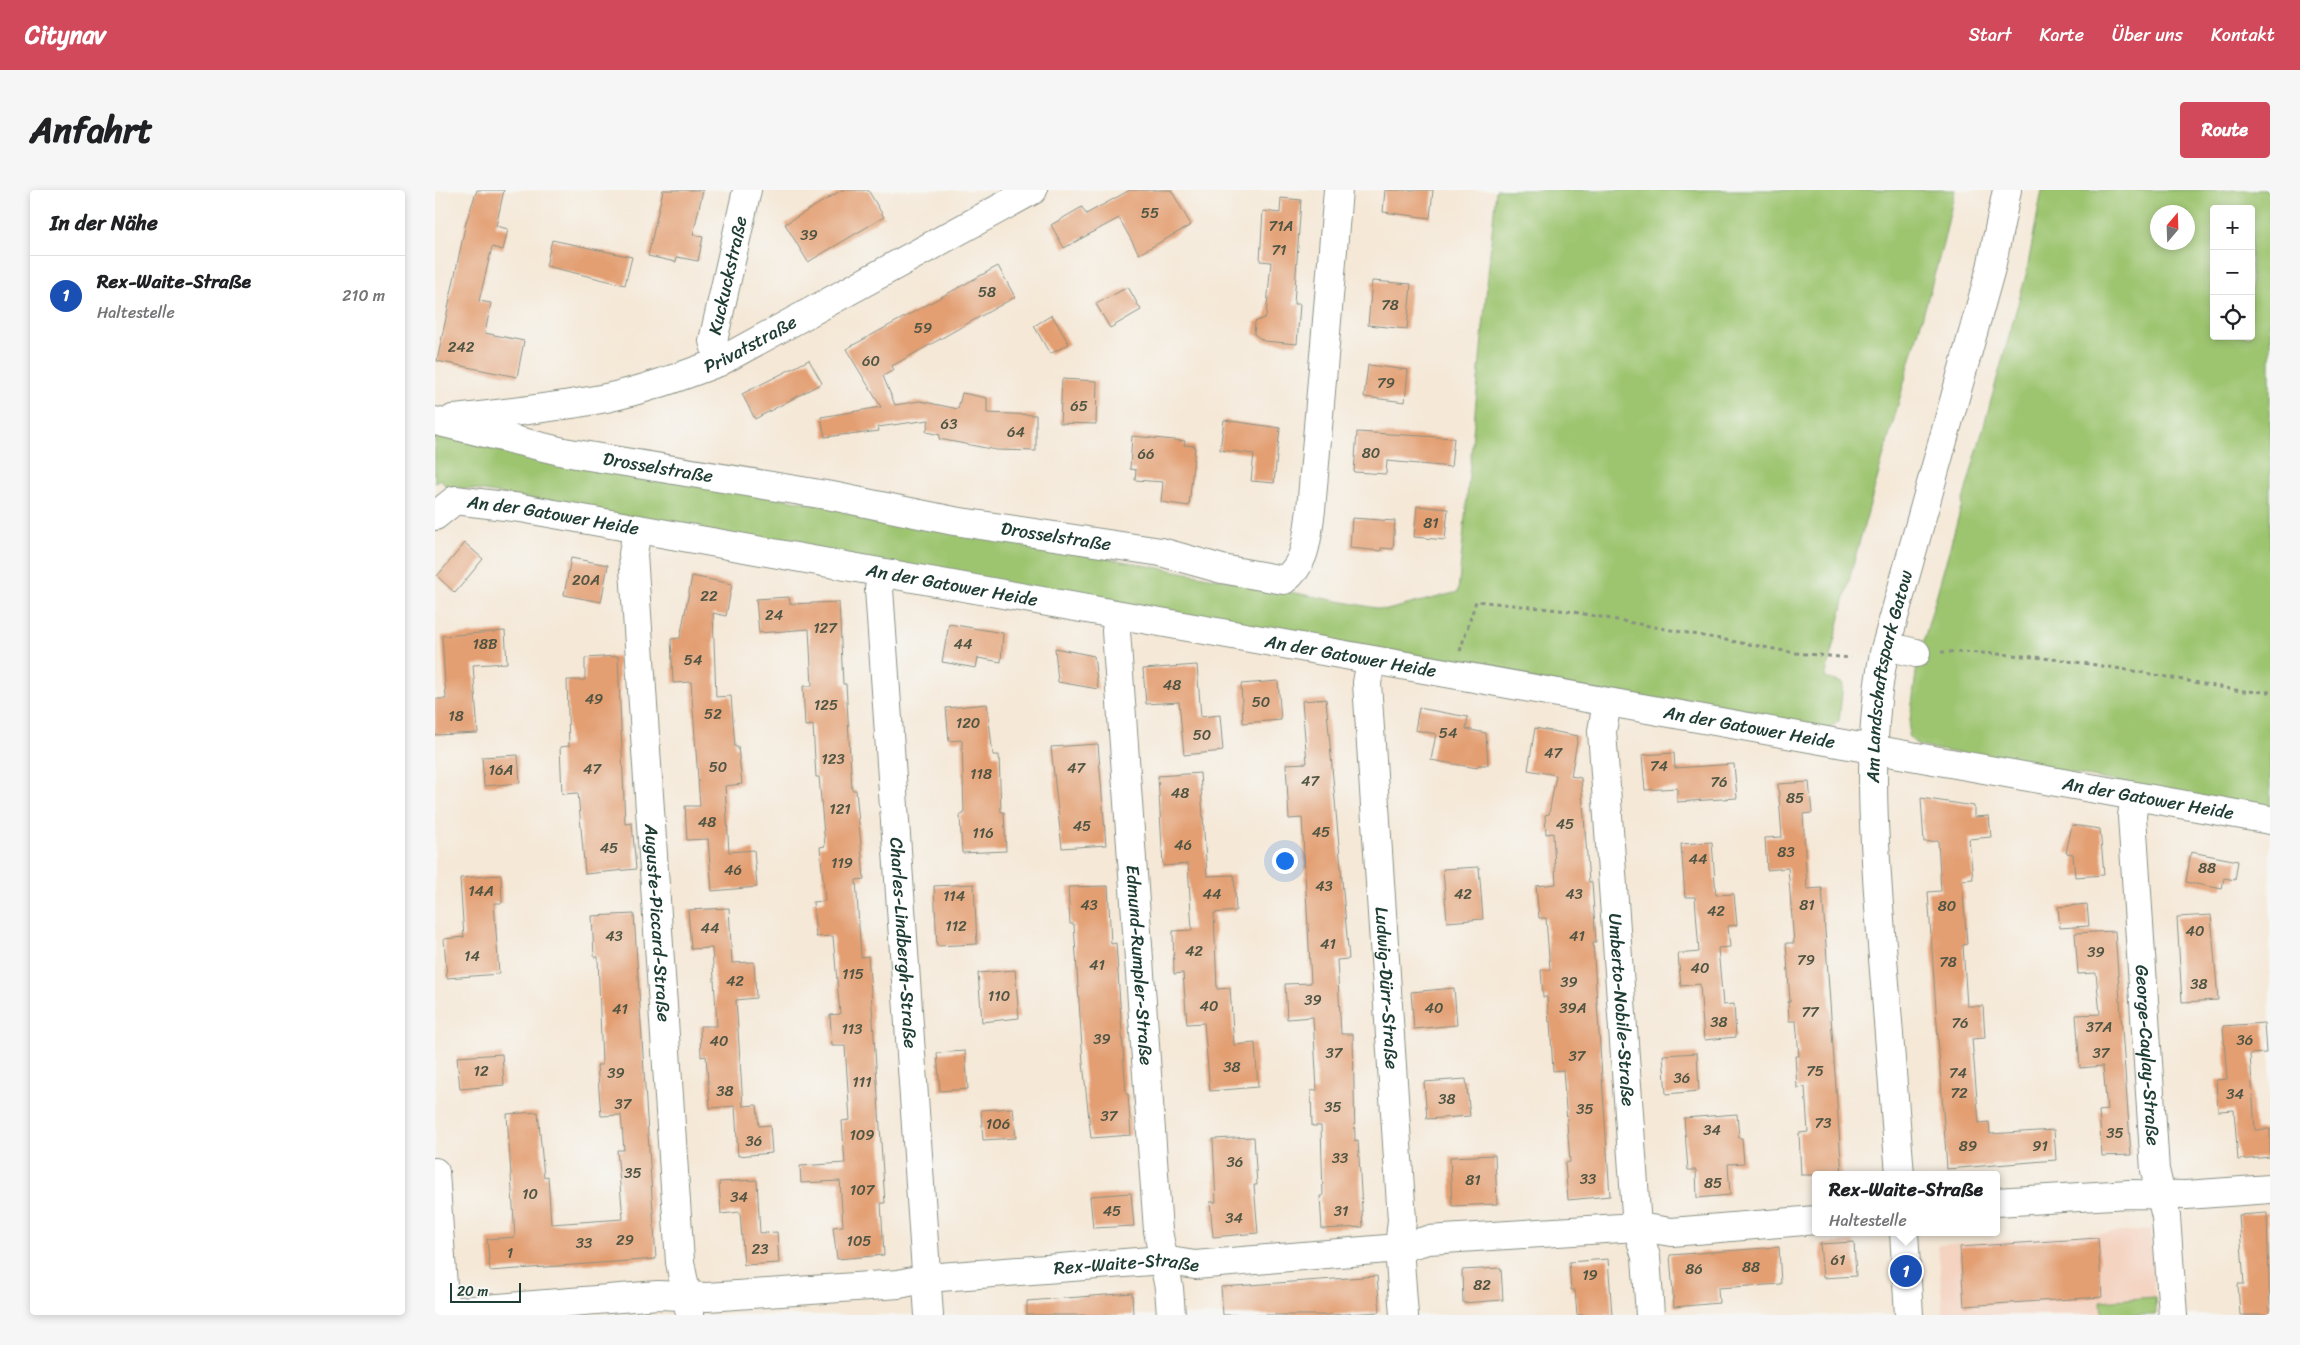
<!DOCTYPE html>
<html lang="de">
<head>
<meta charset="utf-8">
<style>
  :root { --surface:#fff; --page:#f6f6f6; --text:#202124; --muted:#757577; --line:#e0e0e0; --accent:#d1495b }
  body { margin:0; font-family:Sriracha,sans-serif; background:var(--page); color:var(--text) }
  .controls { position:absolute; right:15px; top:15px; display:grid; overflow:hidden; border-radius:5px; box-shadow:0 2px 8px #0003 }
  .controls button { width:45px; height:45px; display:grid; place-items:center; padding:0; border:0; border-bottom:1px solid var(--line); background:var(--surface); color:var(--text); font:25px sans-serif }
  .compass { position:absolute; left:1715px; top:15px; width:45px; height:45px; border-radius:50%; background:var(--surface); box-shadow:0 2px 8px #0003; rotate:19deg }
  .scale { position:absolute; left:15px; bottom:12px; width:71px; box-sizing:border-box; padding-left:5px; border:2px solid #1f3d34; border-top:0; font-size:14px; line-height:18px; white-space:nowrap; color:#1f3d34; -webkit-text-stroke:4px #f6f6f2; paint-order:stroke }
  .you { position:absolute; left:849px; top:670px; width:18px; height:18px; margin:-12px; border:4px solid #fff; border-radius:50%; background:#1a73e8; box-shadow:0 0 0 8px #1a73e833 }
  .badge { display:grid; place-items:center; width:32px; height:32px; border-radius:50%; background:var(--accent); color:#fff; font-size:16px; font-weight:700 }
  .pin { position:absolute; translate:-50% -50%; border:2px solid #fff; box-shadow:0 1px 5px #0006 }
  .popup { position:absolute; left:1377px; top:981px; width:188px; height:65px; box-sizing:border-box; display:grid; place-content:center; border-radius:5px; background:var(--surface); filter:drop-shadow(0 1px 4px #0005); font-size:16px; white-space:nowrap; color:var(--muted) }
  .popup b { font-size:19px; color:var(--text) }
  .popup::after { content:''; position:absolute; left:50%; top:100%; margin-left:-10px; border:10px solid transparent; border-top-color:var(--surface) }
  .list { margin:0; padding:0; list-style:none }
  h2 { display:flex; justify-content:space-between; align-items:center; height:65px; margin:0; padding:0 20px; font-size:21px }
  h2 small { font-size:16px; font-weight:400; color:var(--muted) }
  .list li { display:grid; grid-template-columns:32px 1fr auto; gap:15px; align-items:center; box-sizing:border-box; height:80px; padding:0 20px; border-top:1px solid var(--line) }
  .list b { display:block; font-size:19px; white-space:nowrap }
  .list p { margin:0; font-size:16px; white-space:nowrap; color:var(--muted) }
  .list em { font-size:16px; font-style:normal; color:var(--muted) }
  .icon { flex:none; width:28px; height:28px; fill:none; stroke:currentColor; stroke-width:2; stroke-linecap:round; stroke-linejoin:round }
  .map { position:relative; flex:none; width:1835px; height:1125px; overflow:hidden; border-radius:5px }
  header { display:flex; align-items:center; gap:30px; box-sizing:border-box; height:70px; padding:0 25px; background:var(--accent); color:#fff }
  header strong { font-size:24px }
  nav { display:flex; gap:28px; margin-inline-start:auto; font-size:18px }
  .intro { display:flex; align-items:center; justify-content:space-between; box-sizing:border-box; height:120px; padding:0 30px }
  h1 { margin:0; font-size:35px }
  .button { padding:12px 22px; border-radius:5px; background:var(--accent); color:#fff; font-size:18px; font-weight:700 }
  main { display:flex; gap:30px; padding:0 30px }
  aside { flex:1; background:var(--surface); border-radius:5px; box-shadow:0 2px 8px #0003 }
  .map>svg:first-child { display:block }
  .built { fill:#f4d3c1 }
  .green { fill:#9dc570; stroke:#5e8152; fill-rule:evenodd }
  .building { fill:#e39e71 }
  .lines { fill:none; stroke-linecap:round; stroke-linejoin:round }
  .minor-casing { stroke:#8a9286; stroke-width:30 }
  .path { stroke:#8a9286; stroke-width:3; stroke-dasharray:4 4; stroke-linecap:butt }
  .minor { stroke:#fff; stroke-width:28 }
  .labels { text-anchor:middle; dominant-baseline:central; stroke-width:5; stroke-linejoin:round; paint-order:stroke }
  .number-label { font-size:15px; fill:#505543 }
  .street-label { font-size:18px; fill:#1f3d34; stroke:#f6f6f2 }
</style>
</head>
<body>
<header>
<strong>Citynav</strong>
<nav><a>Start</a><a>Karte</a><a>Über uns</a><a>Kontakt</a></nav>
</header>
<div class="intro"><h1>Anfahrt</h1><a class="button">Route</a></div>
<main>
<aside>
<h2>In der Nähe<small></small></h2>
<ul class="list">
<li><span class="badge" style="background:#1a4fb4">1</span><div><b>Rex-Waite-Straße</b><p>Haltestelle</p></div><em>210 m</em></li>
</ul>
</aside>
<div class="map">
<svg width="1835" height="1125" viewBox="0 0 1835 1125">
  <rect width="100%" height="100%" fill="#f6f6f2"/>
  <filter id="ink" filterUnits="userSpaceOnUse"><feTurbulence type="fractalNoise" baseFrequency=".02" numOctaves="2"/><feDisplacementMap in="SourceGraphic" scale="10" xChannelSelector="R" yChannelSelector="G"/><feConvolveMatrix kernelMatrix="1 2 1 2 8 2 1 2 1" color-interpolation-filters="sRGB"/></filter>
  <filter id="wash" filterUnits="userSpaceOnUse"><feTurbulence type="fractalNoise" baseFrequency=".0096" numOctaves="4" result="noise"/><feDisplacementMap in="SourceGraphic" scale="20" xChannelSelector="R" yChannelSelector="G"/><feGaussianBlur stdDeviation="1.12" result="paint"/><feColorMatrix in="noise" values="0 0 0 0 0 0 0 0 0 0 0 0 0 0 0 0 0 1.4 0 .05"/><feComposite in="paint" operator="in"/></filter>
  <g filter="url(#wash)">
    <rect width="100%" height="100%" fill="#f5e8d7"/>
    <path class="built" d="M1715,1040L1720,1107L1666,1111L1667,1125H1508L1503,1055Z"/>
    <path class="green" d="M1061,0H1520L1508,54L1418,375L1390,488L1408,493L1404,531L1389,542L38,299L11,297L6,289L0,293V244L952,420L1023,402Z
      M1607,0H1835V619L1483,556L1473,546L1482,475L1591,85ZM1779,19H1816V146H1779ZM1722,22H1752V52H1722Z
      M1720,1107L1721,1125H1667L1666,1111Z"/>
    <g id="blocks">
      <path class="building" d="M42,0H69L61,36L73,39L68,60L57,57L44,111L56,113L50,143L89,151L82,187L2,171L31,32Z
        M228,0H268L258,45L268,47L263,71L242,67L241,72L213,66Z
        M407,0H433L449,27L373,72L350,34Z
        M695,0H736L756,35L704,64L684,28L629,58L616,35L647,17L651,24Z
        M950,0H998L995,28L948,22Z
        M846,8L866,10L859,114H865L862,154L829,151L819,144L820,132L831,127L836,72L825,71L828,21L845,23Z
        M117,50L197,67L190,95L111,76Z
        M563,76L580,107L457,176L459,180L448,186L460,215L485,211L523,219L527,203L552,208V223L601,225V261L561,260L504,249L505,245L491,242L494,230L443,237L444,241L414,245V244L390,247L386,227L446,217L411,159Z
        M937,91L976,94L972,139L933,135Z
        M693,97L706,120L675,138L661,114Z
        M617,125L634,154L615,164L599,136Z
        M374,170L387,193L320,229L307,204Z
        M933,175L973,180L970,212L929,207Z
        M627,189L662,191L661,234L625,233Z
        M789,230L845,238L839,293L816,291L819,264L785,260Z
        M922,242L1019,248L1016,277L952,271L951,284L919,282Z
        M697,246L750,251L749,255L760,256L754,316L726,312L728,292L700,290L701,280L695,279Z
        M982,316L1013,319L1010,350L979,347Z
        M917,328L960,331L958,359L946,358V361L915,358Z
        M30,353L48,369L20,403L2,386Z
        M136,368L173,375L166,412L129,405Z
        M257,386L297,394L291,426L278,423L281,507L296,506L300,557H303L307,594L290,596L294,662L319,660L322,697L277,701L273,649L252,650L250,616H265L256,492L238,493L236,449L245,448Z
        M354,407L355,414L404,412L408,494H411L417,600H421L429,689L421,690L426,767L433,766L436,800L450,1013H446L449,1065L402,1069L398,1037L408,1036L405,991L366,993L365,976L410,973L407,931L415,930L410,856H397L395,825L405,824L398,746L381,747L378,712L390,711L385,657L390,656L384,587H381L378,535L370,536L368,496H377L374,439L324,443L321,409Z
        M514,434L568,443L566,472L543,468L541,478L507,472Z
        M70,441L72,473L38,475L43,543L0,545V509H11L7,446Z
        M620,458L659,466L663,499L623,492Z
        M183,466L190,634L197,633L201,679L150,684L143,603L127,604L125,557L134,556L132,490H150V468Z
        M762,475L766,527L785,525L788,561L749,565L744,512L711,514L708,479Z
        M843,491L846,530L808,533L806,494Z
        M891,509L914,769L902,770L906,844H918L920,951L923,950L928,1037L887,1039L885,1006H888L886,936H877L876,901L882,900L878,827L852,829L850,794L876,793L867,628L854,629L851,574L872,573L867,511Z
        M552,514L558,565H564L566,622H569L571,661L527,663L525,625L529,624L527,550L514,551L511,518Z
        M984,518L1033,527L1031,539L1051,543L1053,575H1043L1042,578L996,570L1001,544L980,540Z
        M1100,538L1143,546L1136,586L1146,588L1154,692H1157L1161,753H1158L1175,1006L1133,1010L1130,973L1135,972L1128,880L1118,881L1115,831L1114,832L1112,807H1108L1106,780H1115L1111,728H1104L1101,696L1121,694L1118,643L1111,644L1110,625L1114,624L1121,585L1093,580Z
        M663,554L671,655L627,658L616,557Z
        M1239,563L1240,578L1299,574L1302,608L1242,612V598L1210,600L1207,565Z
        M83,565L85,593L49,596L47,567Z
        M765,583L772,686L799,685L801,721L779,723L782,799L795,798L799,855L820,853L823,897L775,901L769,833L752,834L748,783L739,784L738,741L757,740L753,674L728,676L723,586Z
        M1374,592L1377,623L1368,624L1372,699L1387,698L1407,985H1366L1364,943L1373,942L1370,897L1362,898L1360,866H1364L1361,831H1354L1353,812H1355L1351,753H1359L1353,678L1332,680L1330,648L1347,647L1343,594Z
        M1486,608L1539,616V627L1554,626L1556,647L1534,649L1538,689L1527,690L1532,754L1528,755L1532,816H1548L1550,848L1537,849L1544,933L1554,932L1555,944L1619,940L1621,970L1512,979L1493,702L1506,701L1503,651L1489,652Z
        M1637,635L1665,639L1669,685L1640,687L1638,664L1631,663Z
        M1277,652L1281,705L1299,704L1302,735L1293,736L1295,757L1283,758L1288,815L1299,814L1301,847L1269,850L1265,794L1246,796L1243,764L1264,762L1260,707H1250L1246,654Z
        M1756,662L1803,671L1800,690L1789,688L1787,699L1751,692Z
        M1044,677L1048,729L1012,732L1008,679Z
        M66,685L67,713H59L64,784L12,788L9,749L29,747L25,688Z
        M539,694L542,754L502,756L499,696Z
        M673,696L676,754L681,753L691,904H693L696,945L656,948L648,873L639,734H635L633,697Z
        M1652,714L1654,736L1625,738L1623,717Z
        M294,718L297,773L319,772L321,808L301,810L308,916L322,915L324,936L335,935L337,963L303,966L300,916L275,918L271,866L266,867L265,836H282L277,758L256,759L253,720Z
        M199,724L221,1069L55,1081L52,1049L80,1047L72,924L103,922L109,987L113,986L116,1034L188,1029L182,960H189L186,925L166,926L162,875H167L163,767H159L157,726Z
        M1776,725L1783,810L1747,812L1742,727Z
        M1680,741L1696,965L1667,966L1664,921L1672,920L1668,876L1645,878L1641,825L1665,824L1661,783L1643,784L1640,743Z
        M580,780L584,828L547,832L543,783Z
        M1019,798L1022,835L979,839L976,802Z
        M1829,833L1831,863L1815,864L1820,940L1835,939V967L1803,970L1799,920L1783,921L1781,890L1792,889L1788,836Z
        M530,861L533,899L505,901L502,863Z
        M1262,863L1264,901L1231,904L1228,865Z
        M67,864L69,895L25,899L22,867Z
        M1031,889L1035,926L992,929L989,892Z
        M578,918L581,948L548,950L546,920Z
        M1302,924L1304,948H1307L1309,973L1293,974L1295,1005L1262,1008L1261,980H1253L1249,928Z
        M819,947L822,995H819L823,1043L778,1047L775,1012H781L778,949Z
        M1060,965L1062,1014L1017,1016L1015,967Z
        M322,990L325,1043L342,1042L344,1073L309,1075L305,1022L286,1024L284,992Z
        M696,1003L699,1036L658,1038L655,1006Z
        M1832,1023L1835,1125H1805L1803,1094H1809L1804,1025Z
        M1663,1048L1667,1107L1529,1116L1525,1057Z
        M1419,1052L1421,1086L1388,1088L1385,1054Z
        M1344,1057L1346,1094L1283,1098L1284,1113L1239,1117L1235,1065Z
        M1173,1069L1177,1125H1142L1140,1100H1136L1134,1072Z
        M1066,1078L1068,1110L1028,1113L1027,1080Z
        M942,1086L945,1122L894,1125H788L786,1097Z
        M697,1103L698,1125H592V1111Z"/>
    </g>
  </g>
  <g filter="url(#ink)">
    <use href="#blocks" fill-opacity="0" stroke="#8a9286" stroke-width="1"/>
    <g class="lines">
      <defs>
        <g id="minor">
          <path id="s1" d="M284,172L278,151L312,0"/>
          <path id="s2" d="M18,229C69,223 120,218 171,208C209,200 248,186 284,172L598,0"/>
          <path id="s3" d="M0,231L129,262L397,306L519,331L726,362L787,379L849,390C872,374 872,346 876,320L903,0"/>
          <path id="s4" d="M0,326L20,310L86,318L1835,630"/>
          <path id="s5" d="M202,339L198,364L245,1072L255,1124"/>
          <path id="s6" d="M447,383L444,399L494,1125"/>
          <path id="s7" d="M683,425L681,441L723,1041L734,1098L736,1125"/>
          <path d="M1451,456L1481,463"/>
          <path id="s8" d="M936,470L932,493L967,1030L964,1058L969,1125"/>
          <path id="s9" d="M1172,513L1167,541L1202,1037L1211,1067L1215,1125"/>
          <path id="s10" d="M1700,606L1697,626L1720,980L1731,1027L1738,1125"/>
          <path d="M0,982L10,1125"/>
          <path id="s11" d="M1465,985C1459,904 1452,823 1446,743C1439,649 1431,556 1449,463L1556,78L1572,0"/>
          <path d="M1561,1012L1694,1004L1751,1005L1835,999"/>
          <path d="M1469,1042L1474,1125"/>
          <path id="s12" d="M0,1123L223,1105L272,1107L464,1094L492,1088L728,1070L760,1075L964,1058L993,1050L1202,1037L1237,1042L1381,1030"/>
        </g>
      </defs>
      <use href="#minor" class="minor-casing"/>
      <path class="path" d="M1025,461L1041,411L1133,421L1361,463L1416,468
        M1506,462C1608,462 1706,482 1806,501L1835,502"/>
      <use href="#minor" class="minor"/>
    </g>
  </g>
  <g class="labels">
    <g class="number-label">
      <text x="715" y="23">55</text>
      <text x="846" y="36">71A</text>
      <text x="374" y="45">39</text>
      <text x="844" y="60">71</text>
      <text x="552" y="102">58</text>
      <text x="955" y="115">78</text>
      <text x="488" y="138">59</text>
      <text x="26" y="157">242</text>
      <text x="436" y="171">60</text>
      <text x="951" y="193">79</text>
      <text x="644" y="216">65</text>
      <text x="514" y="234">63</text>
      <text x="581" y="242">64</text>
      <text x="936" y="263">80</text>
      <text x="711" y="264">66</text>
      <text x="996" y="333">81</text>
      <text x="151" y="390">20A</text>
      <text x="274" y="406">22</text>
      <text x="339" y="425">24</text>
      <text x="390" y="438">127</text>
      <text x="50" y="454">18B</text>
      <text x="528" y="454">44</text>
      <text x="258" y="470">54</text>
      <text x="737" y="495">48</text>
      <text x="159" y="509">49</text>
      <text x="826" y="512">50</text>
      <text x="391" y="515">125</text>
      <text x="278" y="524">52</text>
      <text x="21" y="526">18</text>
      <text x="533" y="533">120</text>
      <text x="1013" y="543">54</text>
      <text x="767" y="545">50</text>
      <text x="1118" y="563">47</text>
      <text x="398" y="569">123</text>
      <text x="1224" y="576">74</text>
      <text x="283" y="577">50</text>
      <text x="641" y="578">47</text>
      <text x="157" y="579">47</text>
      <text x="66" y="580">16A</text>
      <text x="546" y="584">118</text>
      <text x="875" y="591">47</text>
      <text x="1284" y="592">76</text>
      <text x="745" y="603">48</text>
      <text x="1360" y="608">85</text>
      <text x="405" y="619">121</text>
      <text x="272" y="632">48</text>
      <text x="1130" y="634">45</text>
      <text x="647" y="636">45</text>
      <text x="886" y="642">45</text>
      <text x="548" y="643">116</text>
      <text x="748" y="655">46</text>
      <text x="174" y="658">45</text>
      <text x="1351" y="662">83</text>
      <text x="1263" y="669">44</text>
      <text x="407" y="673">119</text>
      <text x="1772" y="678">88</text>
      <text x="298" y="680">46</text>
      <text x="889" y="696">43</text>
      <text x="46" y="701">14A</text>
      <text x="777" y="704">44</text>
      <text x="1028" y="704">42</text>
      <text x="1139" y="704">43</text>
      <text x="519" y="706">114</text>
      <text x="654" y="715">43</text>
      <text x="1372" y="715">81</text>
      <text x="1512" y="716">80</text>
      <text x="1281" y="721">42</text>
      <text x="521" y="736">112</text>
      <text x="275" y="738">44</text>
      <text x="1760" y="741">40</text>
      <text x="179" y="746">43</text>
      <text x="1142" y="746">41</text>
      <text x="893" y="754">41</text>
      <text x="759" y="761">42</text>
      <text x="1661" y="762">39</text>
      <text x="37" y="766">14</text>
      <text x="1371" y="770">79</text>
      <text x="1513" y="772">78</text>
      <text x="662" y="775">41</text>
      <text x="1265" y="778">40</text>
      <text x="418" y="784">115</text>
      <text x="300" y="791">42</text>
      <text x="1134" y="792">39</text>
      <text x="1764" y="794">38</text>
      <text x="564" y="806">110</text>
      <text x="878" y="810">39</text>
      <text x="774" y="816">40</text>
      <text x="999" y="818">40</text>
      <text x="1138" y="818">39A</text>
      <text x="185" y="819">41</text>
      <text x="1375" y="822">77</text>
      <text x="1284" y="832">38</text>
      <text x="1525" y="833">76</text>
      <text x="1664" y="837">37A</text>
      <text x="417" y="839">113</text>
      <text x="667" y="849">39</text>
      <text x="1810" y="850">36</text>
      <text x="284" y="851">40</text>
      <text x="899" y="863">37</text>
      <text x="1666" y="863">37</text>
      <text x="1142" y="866">37</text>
      <text x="797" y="877">38</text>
      <text x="46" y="881">12</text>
      <text x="1380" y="881">75</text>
      <text x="181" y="883">39</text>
      <text x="1523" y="883">74</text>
      <text x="1247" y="888">36</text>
      <text x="427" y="892">111</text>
      <text x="290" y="901">38</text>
      <text x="1524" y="903">72</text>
      <text x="1800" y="904">34</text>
      <text x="1012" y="909">38</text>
      <text x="188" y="914">37</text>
      <text x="898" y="917">35</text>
      <text x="1150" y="919">35</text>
      <text x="674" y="926">37</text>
      <text x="1388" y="933">73</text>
      <text x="563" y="934">106</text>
      <text x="1277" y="940">34</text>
      <text x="1680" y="943">35</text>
      <text x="427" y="945">109</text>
      <text x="319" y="951">36</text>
      <text x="1533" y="956">89</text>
      <text x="1605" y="956">91</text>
      <text x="905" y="968">33</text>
      <text x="800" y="972">36</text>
      <text x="198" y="983">35</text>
      <text x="1153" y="989">33</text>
      <text x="1038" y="990">81</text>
      <text x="1278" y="993">85</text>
      <text x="427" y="1000">107</text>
      <text x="95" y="1004">10</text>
      <text x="304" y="1007">34</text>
      <text x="677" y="1021">45</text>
      <text x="906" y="1021">31</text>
      <text x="799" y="1028">34</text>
      <text x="190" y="1050">29</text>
      <text x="424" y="1051">105</text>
      <text x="149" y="1053">33</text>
      <text x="325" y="1059">23</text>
      <text x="75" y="1063">1</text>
      <text x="1403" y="1070">61</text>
      <text x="1316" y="1077">88</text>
      <text x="1259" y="1079">86</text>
      <text x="1155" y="1085">19</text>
      <text x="1047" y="1095">82</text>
    </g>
    <g class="street-label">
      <text stroke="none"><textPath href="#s1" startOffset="89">Kuckuckstraße</textPath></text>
      <text stroke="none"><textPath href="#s2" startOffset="309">Privatstraße</textPath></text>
      <text stroke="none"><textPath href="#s3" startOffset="228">Drosselstraße</textPath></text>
      <text stroke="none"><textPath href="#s4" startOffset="125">An der Gatower Heide</textPath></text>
      <text stroke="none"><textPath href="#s3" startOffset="632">Drosselstraße</textPath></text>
      <text stroke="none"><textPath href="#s4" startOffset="530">An der Gatower Heide</textPath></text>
      <text stroke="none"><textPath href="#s4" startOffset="935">An der Gatower Heide</textPath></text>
      <text stroke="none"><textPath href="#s11" startOffset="501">Am Landschaftspark Gatow</textPath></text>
      <text stroke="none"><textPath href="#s4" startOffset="1340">An der Gatower Heide</textPath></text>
      <text stroke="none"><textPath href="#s4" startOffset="1745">An der Gatower Heide</textPath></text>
      <text stroke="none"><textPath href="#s5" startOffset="395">Auguste-Piccard-Straße</textPath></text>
      <text stroke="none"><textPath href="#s6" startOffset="371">Charles-Lindbergh-Straße</textPath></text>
      <text stroke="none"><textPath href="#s7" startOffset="351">Edmund-Rumpler-Straße</textPath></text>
      <text stroke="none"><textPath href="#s8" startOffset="329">Ludwig-Dürr-Straße</textPath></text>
      <text stroke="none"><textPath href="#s9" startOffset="308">Umberto-Nobile-Straße</textPath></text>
      <text stroke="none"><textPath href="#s10" startOffset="260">George-Caylay-Straße</textPath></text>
      <text stroke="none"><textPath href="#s12" startOffset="694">Rex-Waite-Straße</textPath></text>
    </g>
  </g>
</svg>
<div class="controls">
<button>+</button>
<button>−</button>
<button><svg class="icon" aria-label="locate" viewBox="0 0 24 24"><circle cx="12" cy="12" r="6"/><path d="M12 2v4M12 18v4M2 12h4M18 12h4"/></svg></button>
</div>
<svg class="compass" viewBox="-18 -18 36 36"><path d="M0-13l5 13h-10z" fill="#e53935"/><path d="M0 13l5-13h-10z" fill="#757577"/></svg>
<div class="scale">20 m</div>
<div class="you"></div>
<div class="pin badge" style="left:1471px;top:1081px;background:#1a4fb4">1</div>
<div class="popup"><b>Rex-Waite-Straße</b>Haltestelle</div>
</div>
</main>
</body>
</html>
